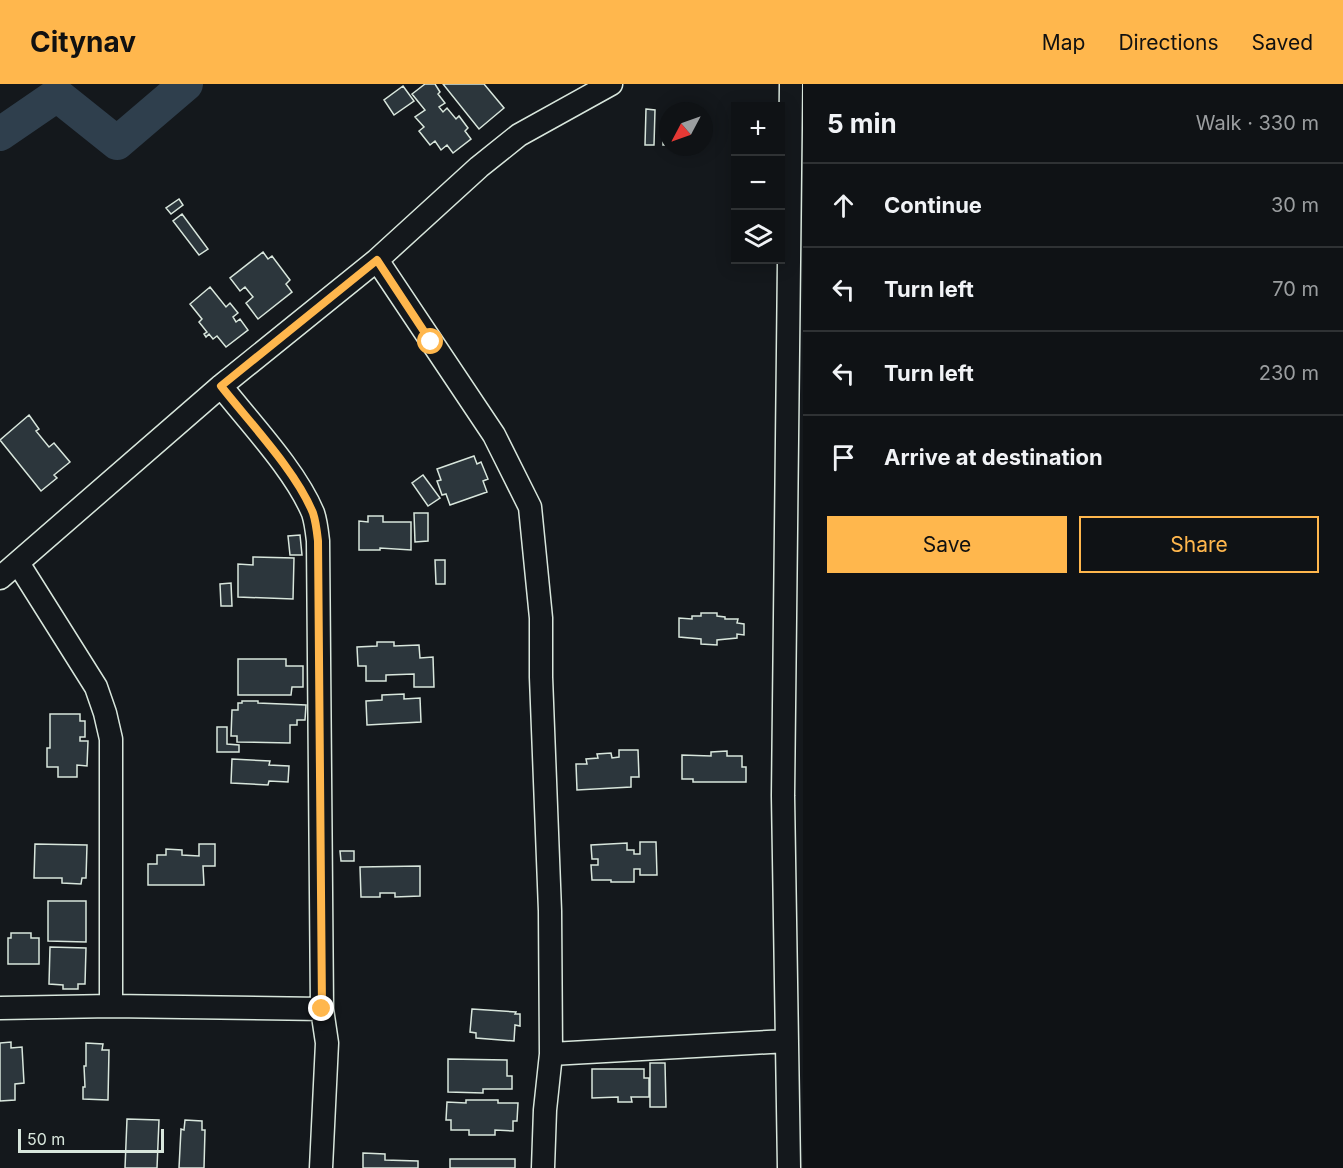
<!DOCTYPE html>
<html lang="en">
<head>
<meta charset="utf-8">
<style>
  :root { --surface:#0f1215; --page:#181b1e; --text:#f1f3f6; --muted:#9b9ea0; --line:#2f3234; --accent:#ffb74d }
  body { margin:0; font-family:Inter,sans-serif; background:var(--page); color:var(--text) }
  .controls { position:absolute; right:18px; top:18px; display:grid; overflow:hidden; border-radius:0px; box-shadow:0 3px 15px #0003 }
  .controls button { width:54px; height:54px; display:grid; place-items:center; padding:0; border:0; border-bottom:2px solid var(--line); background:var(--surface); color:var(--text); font:30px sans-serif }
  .compass { position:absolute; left:659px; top:18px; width:54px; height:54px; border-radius:50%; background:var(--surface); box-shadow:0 3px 15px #0003; rotate:229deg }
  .scale { position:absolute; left:18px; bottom:15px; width:146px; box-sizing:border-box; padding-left:6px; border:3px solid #d8e6dc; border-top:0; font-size:16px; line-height:21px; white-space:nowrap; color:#d8e6dc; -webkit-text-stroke:4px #14181c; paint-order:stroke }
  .stop { position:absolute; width:18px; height:18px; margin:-14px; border:4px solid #ffb74d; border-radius:50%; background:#fff }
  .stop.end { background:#ffb74d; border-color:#fff; box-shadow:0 2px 6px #0008 }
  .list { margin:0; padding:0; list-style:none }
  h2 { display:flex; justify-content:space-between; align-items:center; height:78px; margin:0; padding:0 24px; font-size:26px }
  h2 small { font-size:20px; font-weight:400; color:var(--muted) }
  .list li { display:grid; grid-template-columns:39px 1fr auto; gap:18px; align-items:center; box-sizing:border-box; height:84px; padding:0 24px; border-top:2px solid var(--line) }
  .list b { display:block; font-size:22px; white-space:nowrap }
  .list em { font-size:20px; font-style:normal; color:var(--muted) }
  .actions { display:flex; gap:12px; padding:18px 24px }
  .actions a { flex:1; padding:14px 0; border:2px solid var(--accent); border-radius:0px; text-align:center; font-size:21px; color:var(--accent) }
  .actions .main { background:var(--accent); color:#111 }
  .icon { flex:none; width:33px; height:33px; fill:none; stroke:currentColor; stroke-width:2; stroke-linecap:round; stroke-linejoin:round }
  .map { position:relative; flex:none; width:803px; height:1084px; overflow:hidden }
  header { display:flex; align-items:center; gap:36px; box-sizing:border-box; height:84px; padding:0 30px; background:var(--accent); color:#111 }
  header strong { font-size:28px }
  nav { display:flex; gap:33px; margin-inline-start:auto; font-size:21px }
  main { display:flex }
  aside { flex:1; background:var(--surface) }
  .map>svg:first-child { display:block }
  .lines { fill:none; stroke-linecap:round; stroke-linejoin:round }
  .river { stroke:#2f3f4d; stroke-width:34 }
  .building { fill:#2c363c; stroke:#d8e6dc; stroke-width:1.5 }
  .minor-casing { stroke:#d8e6dc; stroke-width:25 }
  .minor { stroke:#14181c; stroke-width:22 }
  .route { stroke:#ffb74d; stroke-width:8 }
</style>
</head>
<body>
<header>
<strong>Citynav</strong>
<nav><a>Map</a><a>Directions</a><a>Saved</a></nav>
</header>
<main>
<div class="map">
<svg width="803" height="1084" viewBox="0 0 803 1084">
  <rect width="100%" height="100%" fill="#14181c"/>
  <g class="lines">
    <path class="river" d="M0,50L57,11L117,59L186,0"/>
  </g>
  <path class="building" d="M425,0H435L440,8L438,10L445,19L439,23L443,28L447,24L456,35L459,32L468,44L465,47L471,55L453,69L447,61L441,66L435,57L430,61L419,47L424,43L415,33L425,26L412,10Z
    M443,0H484L504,24L479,45Z
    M403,2L414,17L394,31L384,16Z
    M646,25L655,26L654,61H645Z
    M663,41H668V61H663Z
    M179,115L183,121L171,130L166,124Z
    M182,130L208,165L199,171L173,137Z
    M263,168L268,175L272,172L290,196L286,200L292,208L258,235L246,219L253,213L245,203L240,207L230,194Z
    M210,203L226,223L230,219L238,229L233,233L236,238L240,235L248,246L226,263L217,252L213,255L209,250L206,253L204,250L207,248L199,238L202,235L190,220Z
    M29,331L39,345L36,347L49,363L54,359L70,378L54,391L57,394L41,407L0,356Z
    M474,372L477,380L481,378L488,395L483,397L487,408L450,421L446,410L442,411L437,397L441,396L437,385Z
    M423,391L440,414L428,422L412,399Z
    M414,429H428V457L415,458Z
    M368,432H383V438H411V466L380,464V466H359V437L368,438Z
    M300,451L302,471H290L288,452Z
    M253,473L294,474L293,515L238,513V480L253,481Z
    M435,476H445V500H436Z
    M231,499L232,522H221L220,500Z
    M701,529H717V532L725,533V535H738L737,539L744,540V551L737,550V554L717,556V561L701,560V555L679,553V534L692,535V532H701Z
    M377,558H394V562L419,561L420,574L433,573L434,603H414V590L386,591V597H366V582H358L357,563L377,562Z
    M238,575H286V582H303V603H292L291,611H238Z
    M404,610V615L420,614L421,638L367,641L366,617L382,616V611Z
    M242,617H258V619L306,621L305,636H297V641H290V659L237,658V652H231L232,626H238V619H242Z
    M50,630H80V637H85V653H80V657H88L87,682L77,681V693H58V683H47V664H50Z
    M217,643H227V660L239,661V668H217Z
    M619,666H638L639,693H631V703L577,706L576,680H587L586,675L598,674L597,670L611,669L612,674L619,673Z
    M727,667V672H742V683H746V698H693V695H682V671L711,672V668Z
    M232,675L270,677L269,681L289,682L288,698L269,697L268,701L231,699Z
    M640,758H656L657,791H640V785H634V798H611V796H592L591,781H598V775H592L591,761L627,759V766H634V770H640Z
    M35,760L87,761L86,794H82L81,800L62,799V794H34Z
    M199,760H215V782H203L204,801H148V780H157V771H166V765L182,766V771L199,772Z
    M340,767H354V777H341Z
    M420,782V812L395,813V809H380V813H361L360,783Z
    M48,817H86V858L48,857Z
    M11,849H31V854H39V880H8V854H11Z
    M50,863L86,864L85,900H78V905H63V901L49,900Z
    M472,925L516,928L515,930H520V942L515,941L514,957L476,954V949L470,948Z
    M11,958V964L22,963L24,999L15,1000V1016L0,1017V959Z
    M86,959L103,960L102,966H109L108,1016L83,1015V1003H85L84,982H86Z
    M448,975L507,976V992H512V1005H483V1009L448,1008Z
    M650,979H665L666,1023H650Z
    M592,985H644V994H649V1013H631L632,1018H618V1013L592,1014Z
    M466,1016H498V1019H518L517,1037H513V1047L495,1046V1051H469V1046H451V1036H446L447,1018L466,1019Z
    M127,1035L159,1036L157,1084H125Z
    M185,1036L202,1037V1046H205L204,1084H179L181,1045L184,1046Z
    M363,1069L385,1070V1076L418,1077V1084H363Z
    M450,1075H515V1084H450Z"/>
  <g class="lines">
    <defs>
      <path id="minor" d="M377,176L494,351L530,423L541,534V593L550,827L551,970L545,1026L543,1084
        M221,302C250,339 295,386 313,429C316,438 317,448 318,457L322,925L327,959L321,1084
        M18,479L96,603L105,629L111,655V922
        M0,494L221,302L377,176L479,83L519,51L611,0
        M0,924L111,922L322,925
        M551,970L787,957
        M789,1084L783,712L791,0"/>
    </defs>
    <use href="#minor" class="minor-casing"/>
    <use href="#minor" class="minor"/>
  </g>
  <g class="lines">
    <path class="route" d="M322,925L318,457C317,448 316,438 313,429C296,387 250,339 221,302L377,176L431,258"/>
  </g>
</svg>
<div class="controls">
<button>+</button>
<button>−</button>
<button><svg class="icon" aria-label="layers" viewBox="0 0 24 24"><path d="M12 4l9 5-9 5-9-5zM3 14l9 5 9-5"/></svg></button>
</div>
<svg class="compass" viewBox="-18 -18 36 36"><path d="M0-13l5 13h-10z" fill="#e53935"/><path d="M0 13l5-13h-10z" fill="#9b9ea0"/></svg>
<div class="scale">50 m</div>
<div class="stop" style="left:431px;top:258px"></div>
<div class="stop end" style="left:322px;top:925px"></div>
</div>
<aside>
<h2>5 min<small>Walk · 330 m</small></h2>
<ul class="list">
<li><svg class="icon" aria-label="ahead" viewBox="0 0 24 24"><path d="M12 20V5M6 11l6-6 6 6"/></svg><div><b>Continue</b></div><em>30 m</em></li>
<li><svg class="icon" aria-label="left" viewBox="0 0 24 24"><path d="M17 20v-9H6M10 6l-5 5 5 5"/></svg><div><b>Turn left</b></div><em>70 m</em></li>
<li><svg class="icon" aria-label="left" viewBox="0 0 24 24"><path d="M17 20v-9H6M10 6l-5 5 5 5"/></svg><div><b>Turn left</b></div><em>230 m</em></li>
<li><svg class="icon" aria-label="arrive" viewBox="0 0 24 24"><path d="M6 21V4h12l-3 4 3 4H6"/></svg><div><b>Arrive at destination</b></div></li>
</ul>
<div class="actions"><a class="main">Save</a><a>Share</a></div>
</aside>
</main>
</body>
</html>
